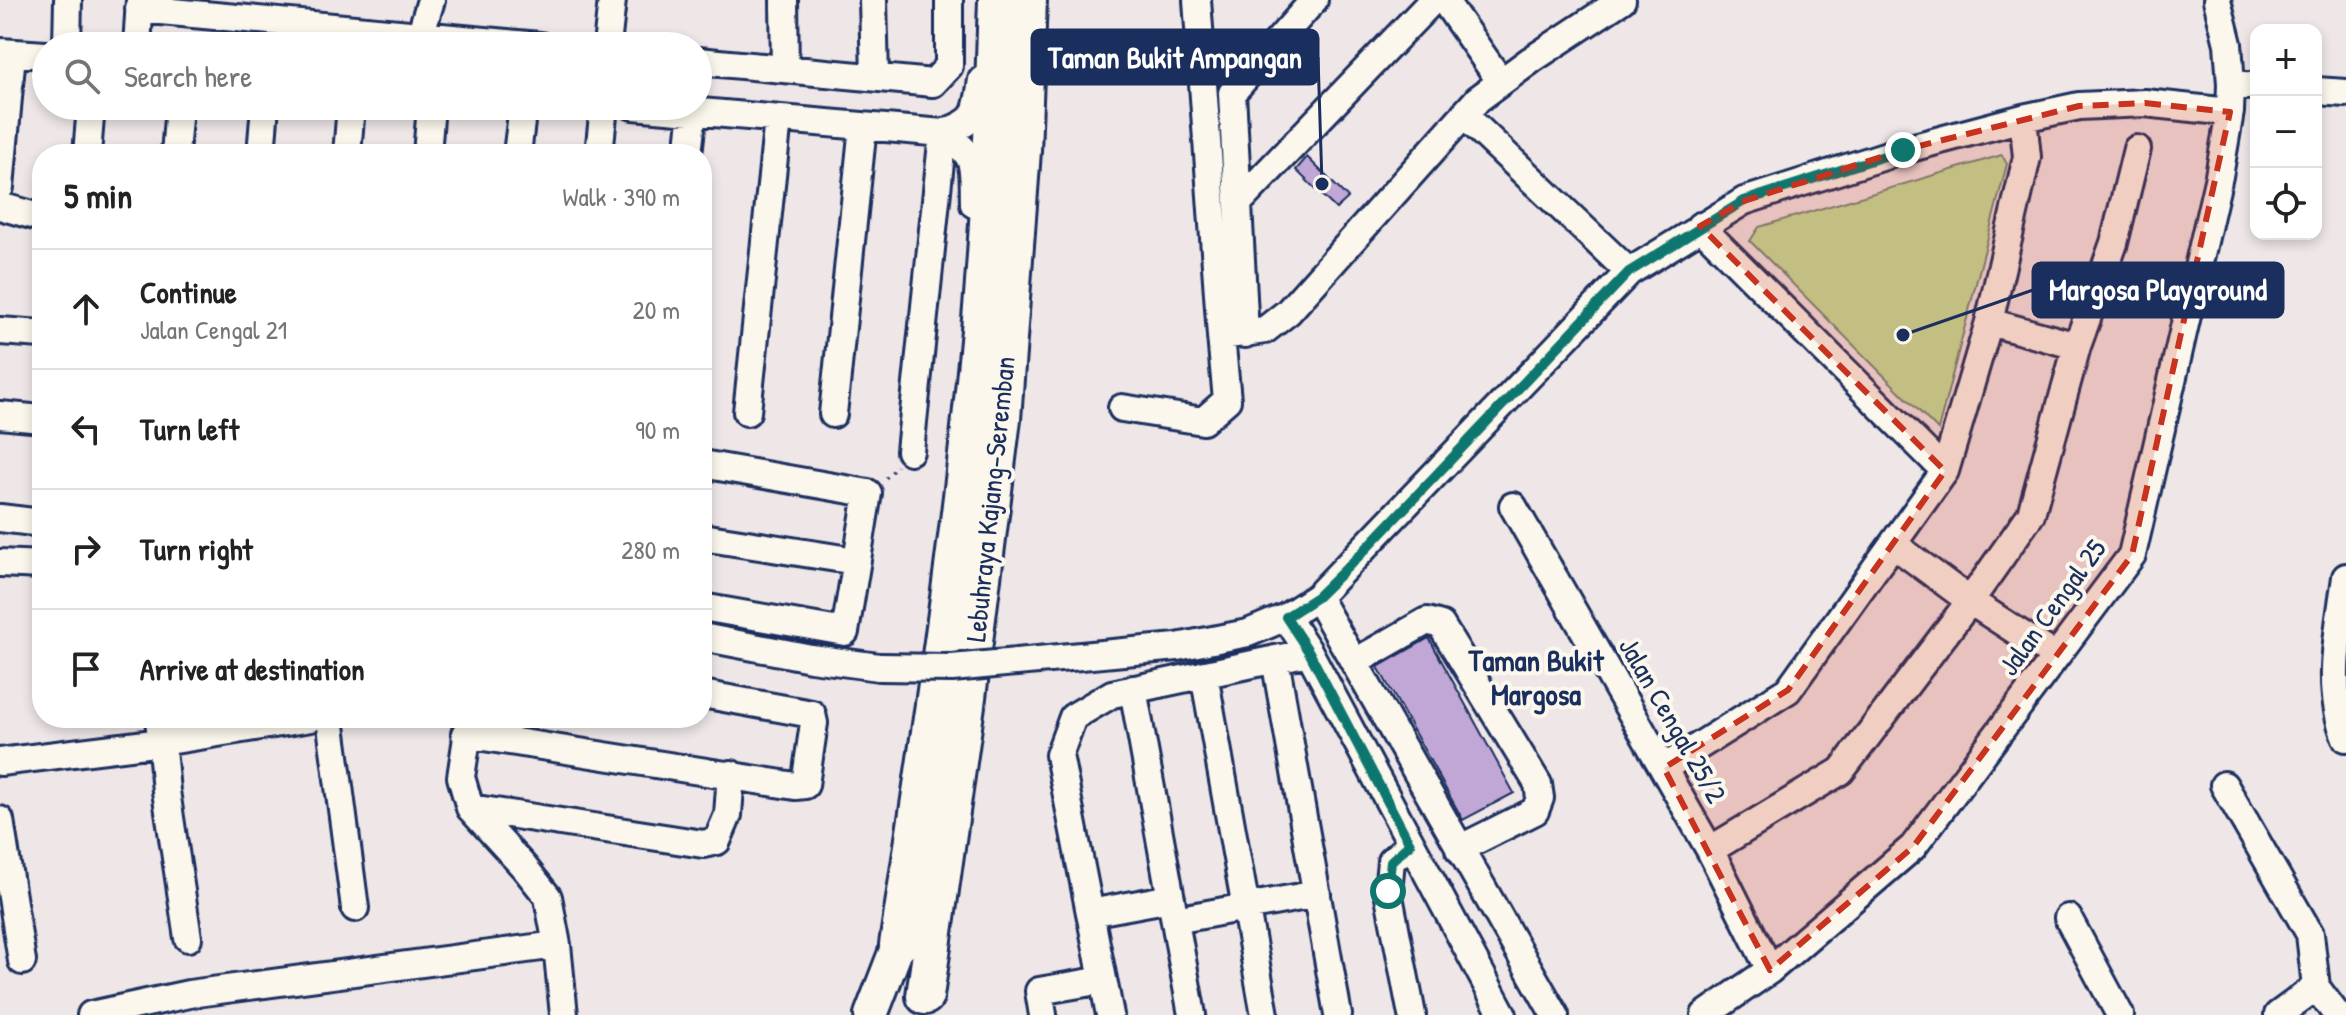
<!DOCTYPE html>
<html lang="en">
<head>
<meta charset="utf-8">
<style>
  :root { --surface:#fff; --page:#f2f2f2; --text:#222; --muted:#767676; --line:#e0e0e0 }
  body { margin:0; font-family:"Patrick Hand",sans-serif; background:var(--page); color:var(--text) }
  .controls { position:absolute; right:24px; top:24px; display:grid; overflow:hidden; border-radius:16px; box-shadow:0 4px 12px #0003 }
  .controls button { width:72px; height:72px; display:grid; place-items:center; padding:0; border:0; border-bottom:2px solid var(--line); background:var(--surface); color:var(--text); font:40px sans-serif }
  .stop { position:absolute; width:24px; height:24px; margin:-18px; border:6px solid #0f766e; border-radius:50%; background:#fff }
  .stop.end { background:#0f766e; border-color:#fff; box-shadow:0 2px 8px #0008 }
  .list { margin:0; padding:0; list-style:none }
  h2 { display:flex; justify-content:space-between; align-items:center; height:104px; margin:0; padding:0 32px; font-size:34px }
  h2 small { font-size:26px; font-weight:400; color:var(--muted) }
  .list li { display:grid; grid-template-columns:52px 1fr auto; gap:24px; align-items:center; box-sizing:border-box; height:120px; padding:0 32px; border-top:2px solid var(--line) }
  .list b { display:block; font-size:30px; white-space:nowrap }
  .list p { margin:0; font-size:26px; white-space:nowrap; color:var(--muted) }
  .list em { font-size:26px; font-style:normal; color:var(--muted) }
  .icon { flex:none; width:44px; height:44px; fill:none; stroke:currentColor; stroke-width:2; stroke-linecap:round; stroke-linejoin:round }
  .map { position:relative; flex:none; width:2346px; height:1015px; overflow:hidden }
  .search { position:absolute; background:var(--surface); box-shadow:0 4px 12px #0003; left:32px; top:32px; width:680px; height:88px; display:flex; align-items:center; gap:20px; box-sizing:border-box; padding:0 28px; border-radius:44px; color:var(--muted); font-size:30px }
  .panel { position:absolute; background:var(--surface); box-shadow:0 4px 12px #0003; left:32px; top:144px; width:680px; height:584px; border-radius:32px }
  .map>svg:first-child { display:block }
  .green { fill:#c2e29a; stroke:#6e887c; stroke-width:2 }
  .building { fill:#c0a7d5; stroke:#1b2f5e; stroke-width:2 }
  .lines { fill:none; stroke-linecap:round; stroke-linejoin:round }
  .minor-casing { stroke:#1b2f5e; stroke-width:32 }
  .major-casing { stroke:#1b2f5e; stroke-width:38 }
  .highway-casing { stroke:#1b2f5e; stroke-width:42 }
  .path { stroke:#1b2f5e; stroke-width:3; stroke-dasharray:2 6; stroke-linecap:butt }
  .minor { stroke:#fbf7ec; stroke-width:26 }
  .major { stroke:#fbf7ec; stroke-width:32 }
  .highway { stroke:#fbf7ec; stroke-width:36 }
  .minor-bridge-casing { stroke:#1b2f5e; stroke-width:32; stroke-linecap:butt }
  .minor-bridge { stroke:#fbf7ec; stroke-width:26 }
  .route { stroke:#0f766e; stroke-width:10 }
  .marked { fill:#c8321e; fill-opacity:0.2; stroke:#c8321e; stroke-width:6; stroke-dasharray:16 10; stroke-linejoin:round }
  .labels { text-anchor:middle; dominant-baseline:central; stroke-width:8; stroke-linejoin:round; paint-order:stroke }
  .street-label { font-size:28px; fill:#1b2f5e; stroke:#fbf7ec }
  .neighbourhood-label { font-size:30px; font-weight:bold; fill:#1b2f5e; stroke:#fbf7ec }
  .leader { fill:none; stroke:#1b2f5e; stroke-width:3 }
  .callout-dot { fill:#1b2f5e; stroke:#fbf7ec; stroke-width:3 }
  .callout { fill:#1b2f5e; stroke:#1b2f5e; stroke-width:3 }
  .callout-label { font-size:30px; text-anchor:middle; font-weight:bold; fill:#fff }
</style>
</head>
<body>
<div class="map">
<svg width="2346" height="1015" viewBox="0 0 2346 1015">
  <rect width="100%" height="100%" fill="#efe7e7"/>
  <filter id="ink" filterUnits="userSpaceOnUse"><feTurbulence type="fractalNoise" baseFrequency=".0125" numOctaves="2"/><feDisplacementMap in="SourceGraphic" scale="16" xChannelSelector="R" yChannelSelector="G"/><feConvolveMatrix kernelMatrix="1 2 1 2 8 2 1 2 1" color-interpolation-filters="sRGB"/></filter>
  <g filter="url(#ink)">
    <path class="green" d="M2002,155L2007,164L1938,430L1750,241L1759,227Z"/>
    <path class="building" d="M1307,157L1348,198L1336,209L1296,170Z
      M1429,638L1514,793L1463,820L1378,667Z"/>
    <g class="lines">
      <defs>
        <path id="minor" d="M784,0L785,69
          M873,0L875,77
          M1197,0L1221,336L1265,330L1288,312L1478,99L1531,60L1622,0
          M1444,0L1501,82
          M139,9L540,46
          M67,46L68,0
          M137,46L140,0
          M417,46L431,0
          M607,46L612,0
          M0,52L46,55
          M698,61L933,83L949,66V0
          M2231,84L2256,86
          M2316,91L2346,93
          M633,106L943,133C978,120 976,116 982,80
          M1464,115L1629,272
          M943,133C978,157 973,163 974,204
          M87,154L91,106
          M175,154L179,106
          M261,154L265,106
          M347,154L351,106
          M427,154L431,106
          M517,154L523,106
          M599,154L604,106
          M688,154L693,111
          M0,187L12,53
          M1238,203L1433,0
          M0,206L42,218
          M1700,226L1945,471
          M0,331L42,334
          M1245,334L1232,93L1314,0
          M2077,346L2114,243L2137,149
          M1122,408L1203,421L1227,400L1221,336
          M747,412L778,119
          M833,414L863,126
          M0,415L42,419
          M910,451L943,133
          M702,464L868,493L845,632L702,607
          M1513,506L1710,850L1770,970
          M0,518L42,523
          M702,537L856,561
          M1893,544L1970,601L2055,656
          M0,563L42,565
          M2346,577C2339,630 2325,687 2346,738
          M1317,597L1555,1015
          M1286,617L1309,652L1503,1015
          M702,637L811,658L879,667
          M1049,659L1177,647L1248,633L1286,617L1317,597L1629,272L1744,201L1903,150L2023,118L2079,106L2145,103L2230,112
          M1275,659L1338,1015
          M1355,662L1427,621L1441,625L1538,784L1540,798L1535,811L1459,849
          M1204,674L1265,1015
          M1133,689L1192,1015
          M159,718L166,791L188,938
          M330,718L355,908
          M470,718L461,777L470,808L524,867L548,897L557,945L564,1015
          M465,734L795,786L805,785L814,723L812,714L702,694
          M0,762L162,742L311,718
          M1664,768L1788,690L1945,471L1989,322L2027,157L2023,118
          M2224,785L2310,934L2316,987
          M470,808L703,844L717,841L728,815L731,774
          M0,820L22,961
          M1410,844L1391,861L1388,891L1412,1015
          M1710,850L1841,771L1970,601L2031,514L2077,346L1989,322
          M1090,913L1171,898
          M2068,918L2120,1015
          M1175,920L1317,894
          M91,1015L189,994L557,945
          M1043,1015L1039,991L1103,980
          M1110,1015L1059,755L1073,717L1112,694L1309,652
          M1705,1015L1770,970L1913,847L2132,555L2219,176L2230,112L2231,84L2228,44L2217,0
          M2278,1015L2316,987L2337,1015"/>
        <path id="major" d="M871,1015L898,945"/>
        <path id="highway" d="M898,945C928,747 959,549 978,351C990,234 993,117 997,0
          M925,996L966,705L1002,419L1022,151L1028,0"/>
      </defs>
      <use href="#minor" class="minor-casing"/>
      <use href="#major" class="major-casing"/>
      <use href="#highway" class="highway-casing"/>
      <path class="path" d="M886,478L897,466"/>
      <use href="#minor" class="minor"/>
      <use href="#major" class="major"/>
      <use href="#highway" class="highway"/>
      <defs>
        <path id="minor-bridge" d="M879,667L952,668L1049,659"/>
      </defs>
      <use href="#minor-bridge" class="minor-bridge-casing"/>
      <use href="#minor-bridge" class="minor-bridge"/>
    </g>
  </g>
  <g class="lines" filter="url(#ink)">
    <path class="route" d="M1388,891L1391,861L1410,844L1309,652L1286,617L1317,597L1360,555L1629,272L1744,201L1903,150"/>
  </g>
  <path class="marked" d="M2145,103L2230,112L2132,555L1913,847L1770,970L1664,768L1788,690L1945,471L1700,226L1744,201L1903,150L2079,106Z"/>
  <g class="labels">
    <g class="street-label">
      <text transform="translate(990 499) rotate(-84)">Lebuhraya Kajang-Seremban</text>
      <text transform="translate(2052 607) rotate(-54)">Jalan Cengal 25</text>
      <text transform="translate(1673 720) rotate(60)">Jalan Cengal 25/2</text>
    </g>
    <g class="neighbourhood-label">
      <text x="1536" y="660">Taman Bukit<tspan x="1536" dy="34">Margosa</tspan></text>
    </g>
  </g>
  <path class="leader" d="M1322 184L1318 57M1903 335L2033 290"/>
  <g class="callout-dot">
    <circle cx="1322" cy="184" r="8"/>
    <circle cx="1903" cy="335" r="8"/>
  </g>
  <g class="callout">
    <rect x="1032" y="30" width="286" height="54" rx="8"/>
    <rect x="2033" y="263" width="250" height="54" rx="8"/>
  </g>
  <g class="callout-label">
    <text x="1175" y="68">Taman Bukit Ampangan</text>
    <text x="2158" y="300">Margosa Playground</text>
  </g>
</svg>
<div class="controls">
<button>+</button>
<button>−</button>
<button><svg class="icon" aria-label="locate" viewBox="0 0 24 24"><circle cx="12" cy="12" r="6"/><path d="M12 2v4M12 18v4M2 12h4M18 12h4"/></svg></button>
</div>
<div class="stop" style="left:1388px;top:891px"></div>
<div class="stop end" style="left:1903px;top:150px"></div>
<div class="search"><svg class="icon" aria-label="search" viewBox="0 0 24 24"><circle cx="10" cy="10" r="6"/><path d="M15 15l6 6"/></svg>Search here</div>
<section class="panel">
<h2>5 min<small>Walk · 390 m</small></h2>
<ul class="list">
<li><svg class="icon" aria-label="ahead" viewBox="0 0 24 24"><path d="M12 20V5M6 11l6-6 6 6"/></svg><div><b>Continue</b><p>Jalan Cengal 21</p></div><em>20 m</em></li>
<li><svg class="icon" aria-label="left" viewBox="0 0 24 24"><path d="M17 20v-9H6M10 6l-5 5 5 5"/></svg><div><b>Turn left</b></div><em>90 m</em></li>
<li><svg class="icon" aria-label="right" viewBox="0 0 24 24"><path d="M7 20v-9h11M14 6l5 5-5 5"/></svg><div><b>Turn right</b></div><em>280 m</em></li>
<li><svg class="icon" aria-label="arrive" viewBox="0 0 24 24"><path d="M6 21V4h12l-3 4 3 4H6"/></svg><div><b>Arrive at destination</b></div></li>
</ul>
</section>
</div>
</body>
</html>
